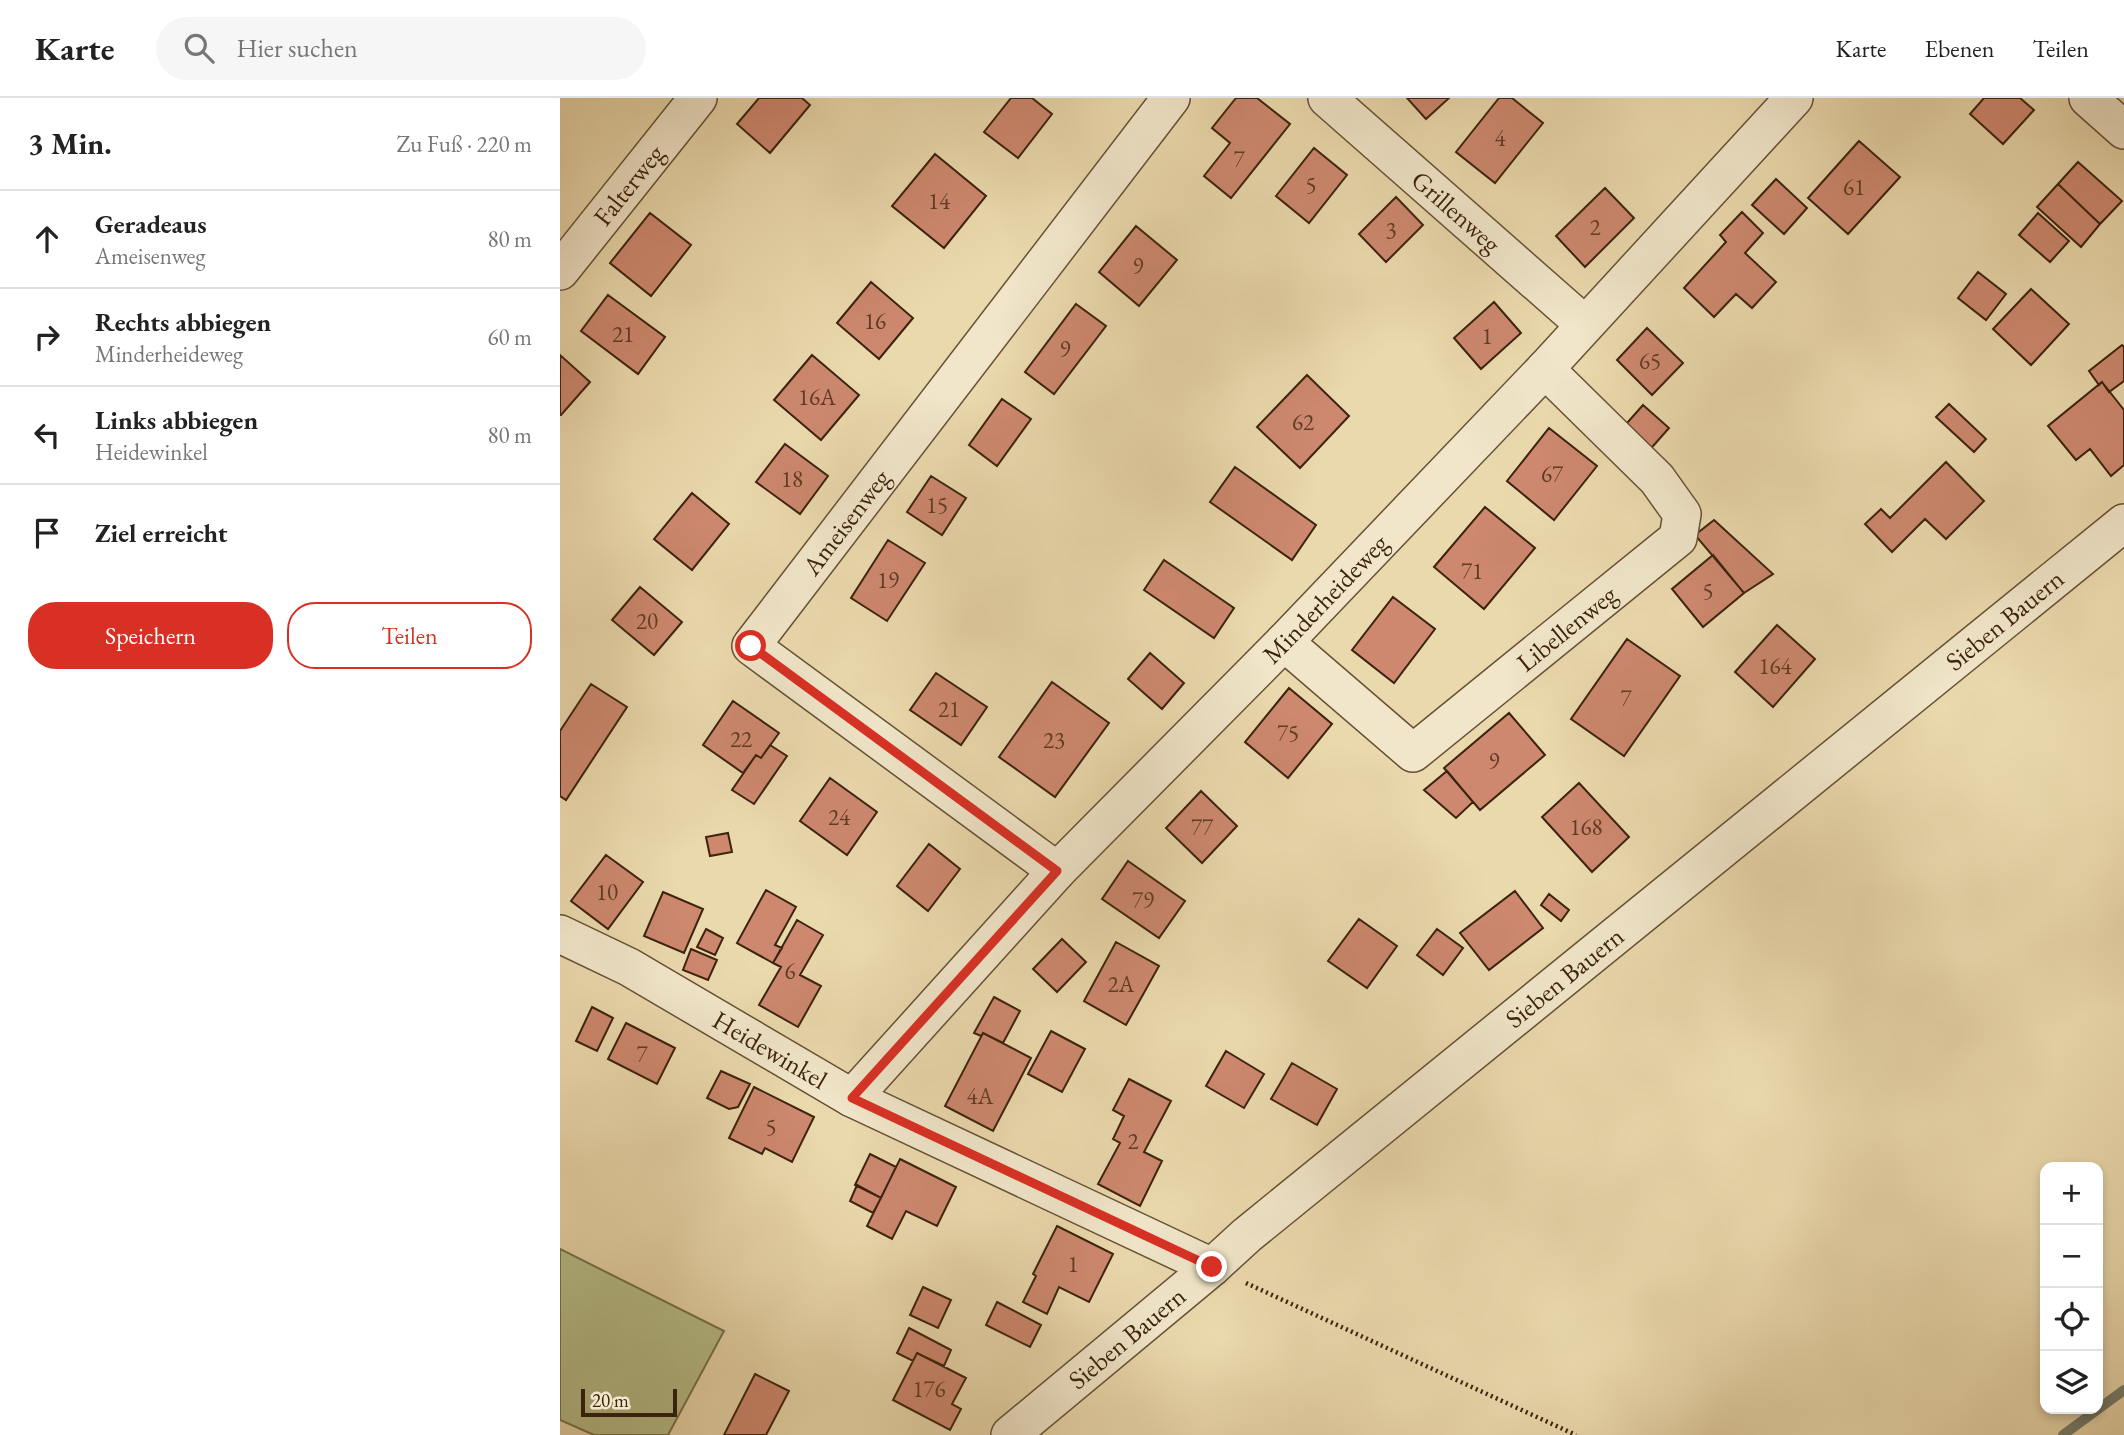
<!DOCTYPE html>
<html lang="de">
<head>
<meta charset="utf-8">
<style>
  :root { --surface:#fff; --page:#f6f6f6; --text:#222; --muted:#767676; --line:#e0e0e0; --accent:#d93025 }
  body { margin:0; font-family:"EB Garamond",serif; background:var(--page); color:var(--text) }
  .controls { position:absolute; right:21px; bottom:21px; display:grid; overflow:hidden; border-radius:14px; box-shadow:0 4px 10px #0003 }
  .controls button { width:63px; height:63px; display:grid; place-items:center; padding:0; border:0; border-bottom:2px solid var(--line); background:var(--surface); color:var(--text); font:35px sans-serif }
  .scale { position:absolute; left:21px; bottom:18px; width:96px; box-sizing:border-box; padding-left:7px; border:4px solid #3c230b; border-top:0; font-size:19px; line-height:24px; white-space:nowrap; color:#3c230b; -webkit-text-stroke:5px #f1e6ca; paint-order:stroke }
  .stop { position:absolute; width:21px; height:21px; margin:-16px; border:5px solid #d93025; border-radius:50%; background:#fff }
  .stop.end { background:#d93025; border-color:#fff; box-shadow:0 2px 7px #0008 }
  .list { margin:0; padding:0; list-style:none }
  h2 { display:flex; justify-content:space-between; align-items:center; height:91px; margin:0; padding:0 28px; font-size:30px }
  h2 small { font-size:23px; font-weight:400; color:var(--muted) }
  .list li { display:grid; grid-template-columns:46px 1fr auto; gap:21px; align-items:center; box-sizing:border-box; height:98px; padding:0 28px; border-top:2px solid var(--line) }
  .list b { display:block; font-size:26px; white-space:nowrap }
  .list p { margin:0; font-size:23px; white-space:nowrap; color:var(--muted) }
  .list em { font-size:23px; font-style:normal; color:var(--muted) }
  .actions { display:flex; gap:14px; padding:21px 28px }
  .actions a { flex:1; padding:16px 0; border:2px solid var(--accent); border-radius:28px; text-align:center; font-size:24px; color:var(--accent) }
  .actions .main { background:var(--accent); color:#fff }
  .icon { flex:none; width:38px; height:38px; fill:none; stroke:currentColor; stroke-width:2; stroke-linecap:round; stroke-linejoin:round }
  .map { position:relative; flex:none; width:1564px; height:1337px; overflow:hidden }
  header { display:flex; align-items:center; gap:42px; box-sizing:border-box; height:98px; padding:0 35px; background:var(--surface); border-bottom:2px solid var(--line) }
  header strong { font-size:33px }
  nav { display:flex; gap:38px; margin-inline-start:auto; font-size:24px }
  .search { width:490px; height:63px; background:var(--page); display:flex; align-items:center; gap:18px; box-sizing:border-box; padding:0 24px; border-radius:38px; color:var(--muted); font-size:26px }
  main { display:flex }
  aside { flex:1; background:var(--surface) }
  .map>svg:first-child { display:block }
  .green { fill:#b6bf8b; stroke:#79714b; stroke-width:2 }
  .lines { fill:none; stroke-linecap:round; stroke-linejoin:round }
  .stream { stroke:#737d6e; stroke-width:10 }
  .building { fill:#cd886f; stroke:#3c230b; stroke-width:2 }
  .minor-casing { stroke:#685034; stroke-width:40 }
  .path { stroke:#3c230b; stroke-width:4.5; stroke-dasharray:2 3.5; stroke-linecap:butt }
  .minor { stroke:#f1e6ca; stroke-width:37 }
  .route { stroke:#d93025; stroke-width:9 }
  .labels { text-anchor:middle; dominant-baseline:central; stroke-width:5; stroke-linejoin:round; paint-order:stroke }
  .number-label { font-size:23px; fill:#603c24 }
  .street-label { font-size:26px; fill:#3c230b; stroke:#f1e6ca }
</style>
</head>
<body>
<header>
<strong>Karte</strong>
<div class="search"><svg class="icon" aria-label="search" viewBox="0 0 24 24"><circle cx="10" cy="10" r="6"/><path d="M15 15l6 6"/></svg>Hier suchen</div>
<nav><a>Karte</a><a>Ebenen</a><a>Teilen</a></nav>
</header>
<main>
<aside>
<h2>3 Min.<small>Zu Fuß · 220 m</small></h2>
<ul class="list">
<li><svg class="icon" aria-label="ahead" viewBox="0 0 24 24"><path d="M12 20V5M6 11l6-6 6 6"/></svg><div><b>Geradeaus</b><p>Ameisenweg</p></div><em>80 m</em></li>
<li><svg class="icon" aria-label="right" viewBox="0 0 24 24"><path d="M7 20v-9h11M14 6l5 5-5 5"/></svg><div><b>Rechts abbiegen</b><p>Minderheideweg</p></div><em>60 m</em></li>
<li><svg class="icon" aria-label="left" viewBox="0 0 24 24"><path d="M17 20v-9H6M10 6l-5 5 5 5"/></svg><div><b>Links abbiegen</b><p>Heidewinkel</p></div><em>80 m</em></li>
<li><svg class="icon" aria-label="arrive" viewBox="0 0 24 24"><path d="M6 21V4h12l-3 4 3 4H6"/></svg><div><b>Ziel erreicht</b></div></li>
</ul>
<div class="actions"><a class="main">Speichern</a><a>Teilen</a></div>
</aside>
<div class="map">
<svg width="1564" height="1337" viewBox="0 0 1564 1337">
  <rect width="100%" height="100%" fill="#ead9ad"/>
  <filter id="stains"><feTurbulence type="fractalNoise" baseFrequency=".00286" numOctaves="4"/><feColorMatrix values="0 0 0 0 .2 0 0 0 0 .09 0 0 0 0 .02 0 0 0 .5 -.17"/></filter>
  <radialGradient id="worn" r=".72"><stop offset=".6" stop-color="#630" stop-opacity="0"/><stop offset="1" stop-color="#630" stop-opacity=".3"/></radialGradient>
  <path class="green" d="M0,1151L164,1233L108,1337H34L0,1322Z"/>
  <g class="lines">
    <path class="stream" d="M1503,1337L1564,1292"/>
  </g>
  <path class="building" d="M199,0H242L250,7L210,55L177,26Z
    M451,0H472L492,16L458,60L424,34Z
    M676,0H697L730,26L671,100L644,78L670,45L652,30Z
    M847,0H889L866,21Z
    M939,0H952L983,25L935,85L896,54Z
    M1424,0H1460L1474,12L1443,46L1410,16Z
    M1299,43L1340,79L1288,136L1248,100Z
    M754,50L787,77L749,125L716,98Z
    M375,56L426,98L384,150L332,108Z
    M1518,64L1562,103L1540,126L1498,86Z
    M1216,81L1247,110L1224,136L1192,107Z
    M1498,86L1540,126L1521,149L1477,109Z
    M1045,90L1074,120L1025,169L996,138Z
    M836,99L863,127L826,164L799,136Z
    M1182,114L1203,135L1185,155L1216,184L1192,210L1176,196L1154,219L1124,190L1166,144L1160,137Z
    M90,115L131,147L91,198L50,165Z
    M1478,115L1509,143L1490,164L1459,137Z
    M576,128L617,162L579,208L539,174Z
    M1418,174L1446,196L1426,222L1398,200Z
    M311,184L353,220L319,261L277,225Z
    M1471,191L1509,226L1471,267L1433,231Z
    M48,197L105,239L78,276L21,233Z
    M934,204L961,235L921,271L894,240Z
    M516,206L546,228L494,296L465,274Z
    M1087,230L1123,265L1092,297L1057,262Z
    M1562,247L1564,249V283L1549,294L1542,284L1539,287L1529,273Z
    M0,257L30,284L1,317H0Z
    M252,257L299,297L261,342L214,302Z
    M747,277L789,318L740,370L697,329Z
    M1542,284L1564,312V367L1551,378L1530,351L1516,362L1488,328Z
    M442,301L471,321L437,368L409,347Z
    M1389,306L1426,341L1414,354L1376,319Z
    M1083,307L1109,330L1086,356L1060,333Z
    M989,330L1037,368L994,422L947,383Z
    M225,346L268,378L240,416L196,384Z
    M1386,364L1424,403L1386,441L1365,421L1332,454L1305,426L1321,411L1330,420Z
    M675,369L756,427L732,462L650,404Z
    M371,378L406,400L382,437L347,414Z
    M132,395L169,426L132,472L94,441Z
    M925,409L975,450L924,511L874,469Z
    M1154,422L1213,476L1184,495L1135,437Z
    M328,442L365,465L327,523L291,500Z
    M1153,457L1184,495L1143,529L1112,491Z
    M604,462L674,510L654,540L584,492Z
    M80,489L122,524L94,557L52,522Z
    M833,499L875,531L834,585L792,552Z
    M1217,527L1255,561L1213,609L1175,574Z
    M1067,541L1120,578L1064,658L1011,621Z
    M590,555L624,585L602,611L568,581Z
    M376,575L427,609L401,647L350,612Z
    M492,584L549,625L495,699L439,659Z
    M31,586L67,609L6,702L0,698V633Z
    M729,590L772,626L728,680L685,644Z
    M173,603L219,635L201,660L196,657L183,675L143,647Z
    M949,615L985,657L920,712L884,670Z
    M210,647L227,658L194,706L172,692L196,657L201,660Z
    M887,673L913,704L896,720L864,692Z
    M270,680L317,714L287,757L240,723Z
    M1019,685L1069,739L1032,774L982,719Z
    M641,693L677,728L642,765L606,730Z
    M168,735L172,754L150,758L146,739Z
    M369,746L400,771L368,813L337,788Z
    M46,757L83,784L48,831L11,803Z
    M568,763L625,803L599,840L542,801Z
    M206,792L236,809L215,847L222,850L213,865L177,845Z
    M955,793L983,830L929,872L900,835Z
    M103,794L143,811L124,855L84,838Z
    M989,796L1009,812L1001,823L981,807Z
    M799,821L837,848L807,890L768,863Z
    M237,822L263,837L240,877L261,888L238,929L199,907L221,869L213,865Z
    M146,831L163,840L155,857L137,849Z
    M877,831L903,850L883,877L857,857Z
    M502,841L526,864L497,894L473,871Z
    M556,844L599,868L566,927L524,903Z
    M131,851L157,862L148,882L123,872Z
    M434,899L460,913L443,945L423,935L421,938L414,935Z
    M32,909L53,920L37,953L16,943Z
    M66,925L115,950L97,986L48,961Z
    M491,933L525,951L502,994L468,976Z
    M423,935L471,960L433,1033L385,1008Z
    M666,953L704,976L684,1010L646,988Z
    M732,965L777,991L757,1027L711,1001Z
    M161,973L190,986L178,1009L169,1011L147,1000Z
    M569,981L611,1003L584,1054L602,1063L580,1108L538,1086L560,1045L553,1041L564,1018L553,1012Z
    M194,989L254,1019L232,1064L205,1050L202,1056L169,1040Z
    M310,1056L336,1069L321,1100L295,1087Z
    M340,1061L396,1089L377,1128L346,1113L332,1141L307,1128Z
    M297,1087L321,1100L313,1115L290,1103Z
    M497,1128L553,1156L529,1204L499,1189L487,1216L463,1204L476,1178L473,1176Z
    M363,1189L391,1202L378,1230L350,1217Z
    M437,1204L481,1227L470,1249L426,1227Z
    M349,1230L391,1252L384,1268L357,1255L353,1263L337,1255Z
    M357,1255L406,1280L392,1306L401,1311L390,1332L333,1302Z
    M195,1276L229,1293L206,1337H164Z"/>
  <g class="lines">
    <defs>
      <g id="minor">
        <path id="s1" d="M767,0L1024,226"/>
        <path d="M1528,0L1564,32"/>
        <path id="s2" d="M0,173L138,0"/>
        <path id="s3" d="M724,544L853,655L1118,440L1122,416L1097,381L985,271"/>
        <path id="s4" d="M497,773L191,548L611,0"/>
        <path id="s5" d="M0,836L69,869L292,1000L652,1169"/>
        <path id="s6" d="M292,1000L497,773L724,544L985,271L1234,0"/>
        <path id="s7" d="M450,1337L652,1169L687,1137L1564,425"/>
      </g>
    </defs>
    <use href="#minor" class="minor-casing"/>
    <path class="path" d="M686,1185L1016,1337"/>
    <use href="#minor" class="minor"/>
  </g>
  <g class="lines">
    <path class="route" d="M191,548L497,773L292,1000L652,1169"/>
  </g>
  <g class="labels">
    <g class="number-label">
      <text x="940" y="40">4</text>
      <text x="679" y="61">7</text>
      <text x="751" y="87">5</text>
      <text x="1294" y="89">61</text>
      <text x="379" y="103">14</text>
      <text x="1035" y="129">2</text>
      <text x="831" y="132">3</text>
      <text x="578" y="168">9</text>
      <text x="315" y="223">16</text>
      <text x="63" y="236">21</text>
      <text x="927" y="238">1</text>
      <text x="505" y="251">9</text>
      <text x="1090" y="263">65</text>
      <text x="257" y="299">16A</text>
      <text x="743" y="324">62</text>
      <text x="992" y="376">67</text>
      <text x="232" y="381">18</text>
      <text x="377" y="407">15</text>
      <text x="912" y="473">71</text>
      <text x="328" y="482">19</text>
      <text x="1148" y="493">5</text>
      <text x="87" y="523">20</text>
      <text x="1215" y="568">164</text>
      <text x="1066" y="600">7</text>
      <text x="389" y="611">21</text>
      <text x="728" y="635">75</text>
      <text x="181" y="641">22</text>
      <text x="494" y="642">23</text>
      <text x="934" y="663">9</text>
      <text x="279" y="719">24</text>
      <text x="642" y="729">77</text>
      <text x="1026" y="729">168</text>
      <text x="47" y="794">10</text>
      <text x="583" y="802">79</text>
      <text x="230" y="873">6</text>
      <text x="561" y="886">2A</text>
      <text x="82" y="956">7</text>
      <text x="420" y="998">4A</text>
      <text x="211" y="1029">5</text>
      <text x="573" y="1043">2</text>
      <text x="513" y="1166">1</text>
      <text x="369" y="1291">176</text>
    </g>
    <g class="street-label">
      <text stroke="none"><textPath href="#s2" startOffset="110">Falterweg</textPath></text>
      <text stroke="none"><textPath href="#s1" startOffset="172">Grillenweg</textPath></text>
      <text stroke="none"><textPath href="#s4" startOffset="536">Ameisenweg</textPath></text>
      <text stroke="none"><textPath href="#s6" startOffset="688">Minderheideweg</textPath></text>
      <text stroke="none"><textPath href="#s7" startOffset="1286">Sieben Bauern</textPath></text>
      <text stroke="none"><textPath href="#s3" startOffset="368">Libellenweg</textPath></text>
      <text stroke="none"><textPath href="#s7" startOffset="719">Sieben Bauern</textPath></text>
      <text stroke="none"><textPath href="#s5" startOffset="240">Heidewinkel</textPath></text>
      <text stroke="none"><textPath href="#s7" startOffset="152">Sieben Bauern</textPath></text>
    </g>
  </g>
  <rect width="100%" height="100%" filter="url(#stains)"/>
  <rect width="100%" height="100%" fill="url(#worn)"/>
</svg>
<div class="controls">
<button>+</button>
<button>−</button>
<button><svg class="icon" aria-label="locate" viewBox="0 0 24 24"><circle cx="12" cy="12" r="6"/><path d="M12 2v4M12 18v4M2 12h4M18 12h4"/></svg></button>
<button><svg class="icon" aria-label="layers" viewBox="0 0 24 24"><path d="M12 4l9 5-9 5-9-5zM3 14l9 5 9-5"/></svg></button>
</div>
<div class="scale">20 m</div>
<div class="stop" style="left:191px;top:548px"></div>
<div class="stop end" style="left:652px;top:1169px"></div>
</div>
</main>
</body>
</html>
